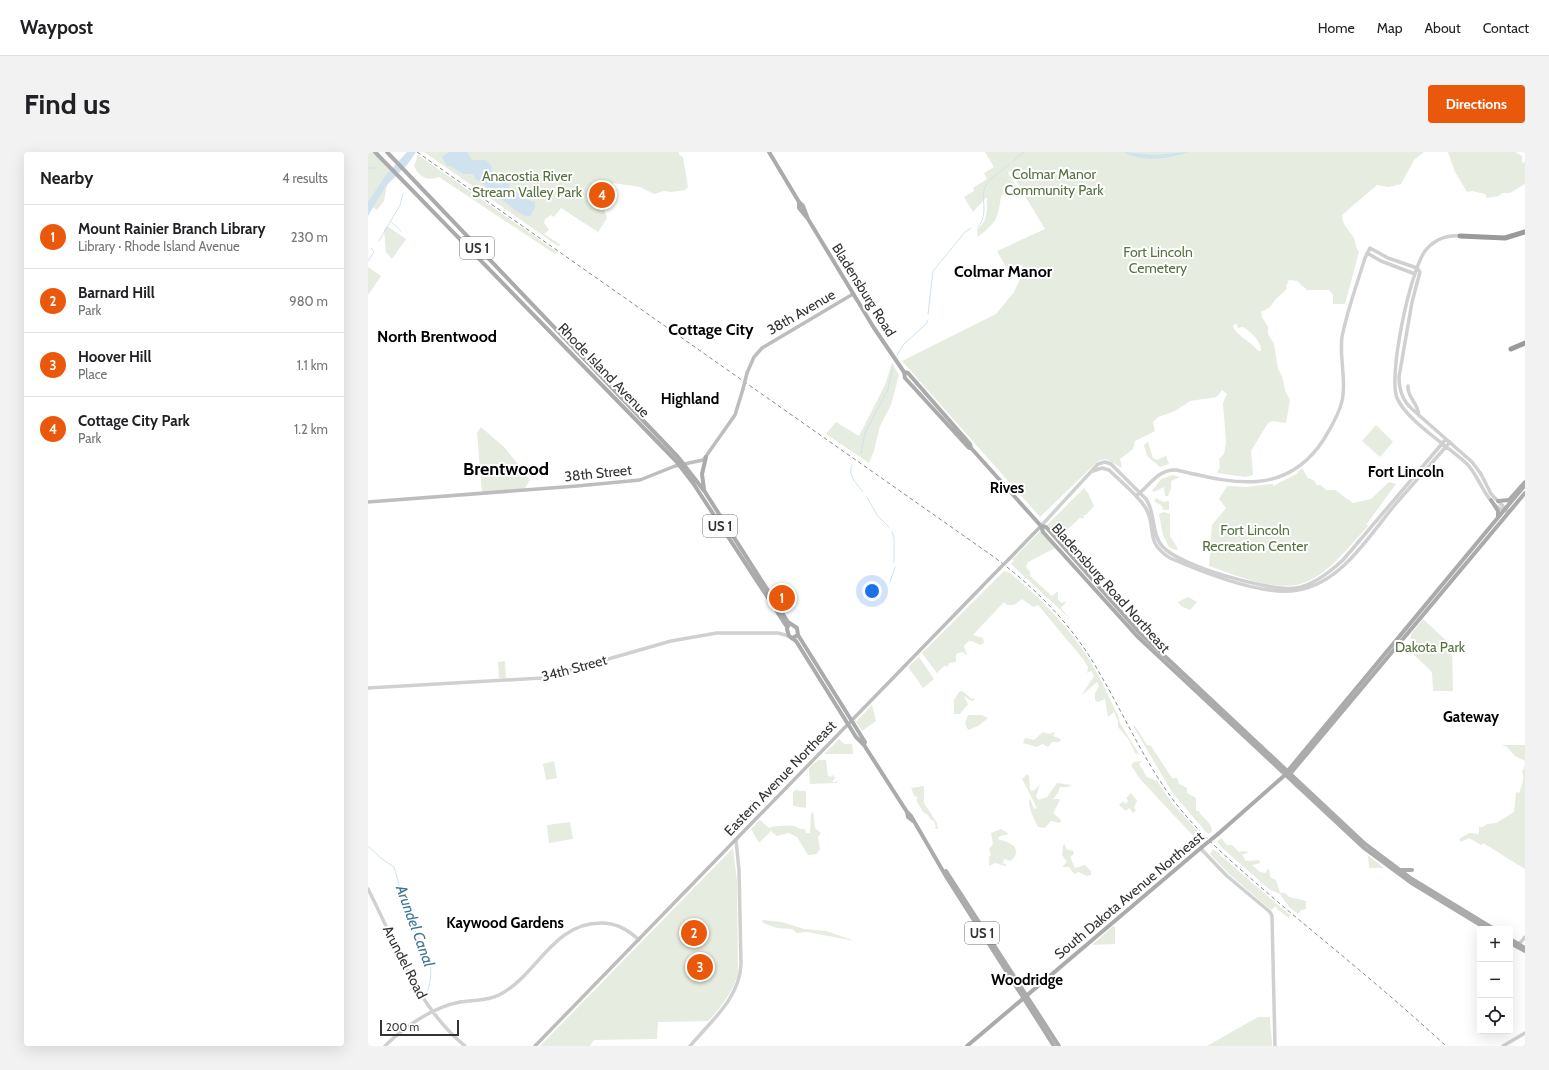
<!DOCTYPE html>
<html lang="en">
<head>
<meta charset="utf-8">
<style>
  :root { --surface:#fff; --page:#f2f2f2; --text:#202124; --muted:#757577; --line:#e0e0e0; --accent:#ea580c }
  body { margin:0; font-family:Cabin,sans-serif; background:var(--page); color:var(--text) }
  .controls { position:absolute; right:12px; bottom:12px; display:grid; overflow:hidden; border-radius:4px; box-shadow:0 4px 16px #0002 }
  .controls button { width:36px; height:36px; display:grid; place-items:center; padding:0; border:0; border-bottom:1px solid var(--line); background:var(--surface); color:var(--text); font:20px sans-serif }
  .scale { position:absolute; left:12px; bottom:10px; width:79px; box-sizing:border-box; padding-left:4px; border:2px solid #333; border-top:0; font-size:11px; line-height:14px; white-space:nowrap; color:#333; -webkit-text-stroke:3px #fff; paint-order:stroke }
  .you { position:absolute; left:504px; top:439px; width:14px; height:14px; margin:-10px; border:3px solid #fff; border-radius:50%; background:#1a73e8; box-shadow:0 0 0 6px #1a73e833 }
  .badge { display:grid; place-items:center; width:26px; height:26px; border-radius:50%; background:var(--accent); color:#fff; font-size:13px; font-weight:700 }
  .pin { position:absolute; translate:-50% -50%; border:2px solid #fff; box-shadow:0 1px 4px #0006 }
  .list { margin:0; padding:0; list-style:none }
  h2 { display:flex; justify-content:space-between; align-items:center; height:52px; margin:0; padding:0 16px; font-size:17px }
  h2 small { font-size:13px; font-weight:400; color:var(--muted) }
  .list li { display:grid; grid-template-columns:26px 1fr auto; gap:12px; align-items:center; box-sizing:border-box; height:64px; padding:0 16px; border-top:1px solid var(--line) }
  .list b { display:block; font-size:15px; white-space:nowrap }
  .list p { margin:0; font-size:13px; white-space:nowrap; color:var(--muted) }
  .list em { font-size:13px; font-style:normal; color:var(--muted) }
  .icon { flex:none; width:22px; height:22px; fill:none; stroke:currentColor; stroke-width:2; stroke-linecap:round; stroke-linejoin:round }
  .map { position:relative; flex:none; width:1157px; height:894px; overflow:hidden; border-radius:4px }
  header { display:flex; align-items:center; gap:24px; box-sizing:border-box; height:56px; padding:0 20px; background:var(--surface); border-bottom:1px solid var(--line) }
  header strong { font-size:19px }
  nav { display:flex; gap:22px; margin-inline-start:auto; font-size:14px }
  .intro { display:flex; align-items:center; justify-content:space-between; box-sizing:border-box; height:96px; padding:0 24px }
  h1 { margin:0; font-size:28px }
  .button { padding:10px 18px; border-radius:4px; background:var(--accent); color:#fff; font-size:14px; font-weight:700 }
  main { display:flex; gap:24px; padding:0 24px }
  aside { flex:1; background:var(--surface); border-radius:4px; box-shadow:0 4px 16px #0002 }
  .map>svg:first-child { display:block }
  .green { fill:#e6ecdf; fill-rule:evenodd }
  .water { fill:#cfe2ee }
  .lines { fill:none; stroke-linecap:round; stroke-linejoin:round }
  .stream { stroke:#cfe2ee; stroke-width:1 }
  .tertiary { stroke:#d0d0d0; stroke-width:3.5 }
  .secondary { stroke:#bdbdbd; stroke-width:3.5 }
  .primary { stroke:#ababab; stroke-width:4 }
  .motorway { stroke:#9a9a9a; stroke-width:5 }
  .rail { stroke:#888; stroke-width:1; stroke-dasharray:4 3; stroke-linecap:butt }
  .secondary-bridge { stroke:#bdbdbd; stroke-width:3.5 }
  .primary-bridge { stroke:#ababab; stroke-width:4 }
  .labels { text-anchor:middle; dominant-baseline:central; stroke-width:4; stroke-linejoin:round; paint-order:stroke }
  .shield { fill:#fff; stroke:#707070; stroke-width:1 }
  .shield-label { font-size:13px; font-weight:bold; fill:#333 }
  .park-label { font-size:14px; fill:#56703f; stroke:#fff }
  .street-label { font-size:14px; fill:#333; stroke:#fff }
  .neighbourhood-label { font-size:15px; font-weight:bold; fill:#000; stroke:#fff }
  .water-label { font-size:15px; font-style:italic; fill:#3f7597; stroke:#fff }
  .quarter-label { font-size:16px; font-weight:bold; fill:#000; stroke:#fff }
  .district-label { font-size:18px; font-weight:bold; fill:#000; stroke:#fff }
</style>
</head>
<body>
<header>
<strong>Waypost</strong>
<nav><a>Home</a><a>Map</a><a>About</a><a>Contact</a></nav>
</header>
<div class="intro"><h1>Find us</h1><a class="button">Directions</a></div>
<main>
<aside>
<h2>Nearby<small>4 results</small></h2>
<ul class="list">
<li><span class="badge">1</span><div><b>Mount Rainier Branch Library</b><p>Library · Rhode Island Avenue</p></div><em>230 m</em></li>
<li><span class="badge">2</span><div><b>Barnard Hill</b><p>Park</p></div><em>980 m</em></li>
<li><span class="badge">3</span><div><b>Hoover Hill</b><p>Place</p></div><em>1.1 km</em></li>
<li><span class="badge">4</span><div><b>Cottage City Park</b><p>Park</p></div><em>1.2 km</em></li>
</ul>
</aside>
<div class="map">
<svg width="1157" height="894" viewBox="0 0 1157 894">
  <rect width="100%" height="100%" fill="#fff"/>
  <path class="green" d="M0,0H4L22,17L16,49L9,58L0,52Z
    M56,0H311V3L315,5L320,35L317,38L303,40L296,39L286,42L272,35L245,31L233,47L239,66L230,80L193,56L186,65L183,63L177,67L176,71L181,78L176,82L193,93L190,94Z
    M617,0H1056L1046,8L1033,32L1021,35L1009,33L974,63C974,73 981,78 986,86C989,92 986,93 991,100L977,152H965V143L961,138H939L929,129L921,128L918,134L919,137L908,147L902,155L893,160L894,165L900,175V182L906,192L910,217L914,224L917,238L922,248L918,271L904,269L900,271L883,299L885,323L877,325L849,321L852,315L851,307L856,302L858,291L855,251L859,242L854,238L849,245L822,249L807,259L790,265L785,270L787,279L767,289L765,297L752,307L754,316L738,307L730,309L672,365L534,209L628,162L646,140L652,127L655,112L643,124L629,99L677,77L642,19L640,21L647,32L633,44C630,68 628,70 610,85L609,77C620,71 619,56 619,45L605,60L596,45L606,39L605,36L619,27L616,21L626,15ZM868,171L870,176L875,175C882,179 894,190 893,199H890C885,191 866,182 865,174Z
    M1080,0H1147L1154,4V11L1157,10V32L1142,41H1134L1131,44L1119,46L1117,42L1104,39L1099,40L1087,20Z
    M50,3L189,100L187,102L71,25C59,29 52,26 46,14Z
    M19,74L38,87L24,107L18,100L16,78Z
    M0,115L13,124L0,143Z
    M524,211L531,223L523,253L512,274L506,299L501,311L458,282L468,270L491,284L517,233Z
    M1007,274H1009L1025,290L1012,305L994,289Z
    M113,275L137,296L162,328L155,339L114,341L109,281Z
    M780,290L785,306L789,308L798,304L801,312L792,315L779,304L776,293Z
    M934,316L940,326L947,329L948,333H953L958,338H967L985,351L1003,347L1021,330L1028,332L998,373H1001C982,393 957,428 928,433C899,437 867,423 841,414L844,373L858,356L851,347L859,334L878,335L905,332V334L927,323Z
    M805,323L812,325L803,329V336L800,344H797L796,335L786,340L784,339L793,327Z
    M716,336L720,341L726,354L719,362L715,364L716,366H712L691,385L679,373Z
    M788,346L795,350L801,349V358H795L794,354L786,349Z
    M796,360L802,362V384L810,397L808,398L801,395L795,383L791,362Z
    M672,379L687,396L660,410L658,415L662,420V424L684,444L690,439C690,444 688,448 694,451L699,449L693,456L701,466L643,412L646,408H644Z
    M636,419L642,421C674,447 704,478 725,514C735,530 741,547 750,563L752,571L771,602L767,601L761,588L750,575V569L746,560L740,565L737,547L730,550L727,548V541L731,534L729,530L713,544L726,524L723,519L719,521L720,515L715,507L670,453L665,455L654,447L646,453H639L636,450L605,483L615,486L616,491L612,493C604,489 602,486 596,494L599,503L594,500L588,502V510L581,511L580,514H576L569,521L554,501Z
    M820,445L829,450L822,458L813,454L810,450Z
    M1055,467L1084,494L1085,539H1065L1064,520L1043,500V482Z
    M551,505L566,527L555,536L540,515Z
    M137,509L138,526H131L130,510Z
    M594,539L604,547L606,546L607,548L603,549L596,544L600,552L592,562H586V548L591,540Z
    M504,553L508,569L494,579L488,570Z
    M600,563H614L620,566L610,574L600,578L597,571Z
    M765,574H767L779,593L783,594L804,626H809L811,632L819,636V641L828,646V659H831C834,667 843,668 844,679L841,682L837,679L804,640Z
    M675,580L681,582L687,580L685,584L693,587L692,590H684L680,595L674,592L669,595L655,591L657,586L666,588Z
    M471,587L476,592H484L485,602H456Z
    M1134,593H1157V717L1115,691L1113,693L1101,686L1093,690L1091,687L1101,681L1111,682V675H1115L1119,672L1128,671L1146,660L1148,640L1151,641C1154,634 1157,626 1154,619L1156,617L1157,609L1147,604L1139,595Z
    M450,608H458L460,624L463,625L465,623L467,626L464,630H468L469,628V631L442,632L441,616Z
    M186,609L189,626L178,628L175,612Z
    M774,609L771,612L779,625L789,629L804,651L834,684V687L829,688L772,627L763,613L766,610Z
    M659,622L661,624L662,638L665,639L672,633L668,644L670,648L679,645L689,631L704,633L700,635H692L690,641L685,647H691L692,648L685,661L693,668L692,671L683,669L677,676L670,675C666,667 659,654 662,647L666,657L669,656L654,627Z
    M556,634V651L569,671L570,677L566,676L568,675L566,669L562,667L560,663L555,660L548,648L550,646L546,643L543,636Z
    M429,637L430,639H438V656L425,654V640Z
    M763,641L769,649L766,655L768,658L765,661L761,656L758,659L751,653L755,649L757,652L760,649L758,646Z
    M445,659L447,676L453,681L450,685L452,697L449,702L440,703L429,685L421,681L409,684L403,679L391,691L383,677L392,668L401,676C409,673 418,674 427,674L432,677H437L438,681H442L443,662Z
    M202,670L205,687L181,691L179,673Z
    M633,677L641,682L632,684L630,687C636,689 653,693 647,704C646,706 644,707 643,709L636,707L635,711L639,713L637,714L627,711L621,714V705L623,703L621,697L625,692L623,681Z
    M853,686L859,693H864L871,700L874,699L881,700L874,703L878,709L891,708L892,711L884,713L892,720L897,721L901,716L902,725L908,728L912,741H917L921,745L938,749V757L933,758L930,762L921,755L912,742L901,737L853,695L849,690Z
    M697,692L698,697L705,699L706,702L702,705L707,716L717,713L723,719V723L718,724L711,720L706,722L701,715H694L699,710L694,703L695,693Z
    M365,696L369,729L370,822C364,841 354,854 340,869L290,870L289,887L226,888L222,894H172Z
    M845,697L916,758L922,763L921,766L909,757L908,754L903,758L861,722L842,702Z
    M1000,704H1001L1016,716H1001Z
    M394,768L414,770L436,777L458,779L487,789L439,780L429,781L424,777L409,776L395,771Z
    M745,774L747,775V792L724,793Z
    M890,865H902C902,875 904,883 904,894H839Z"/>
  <path class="water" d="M39,0H48L39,13L17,35L0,64V50L18,23Z
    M81,0H99L104,8H118L124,14L123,19L127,21L125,26L127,31L132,33L134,29L138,28L139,31H142L140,35L144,41L151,40L150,45L167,50V56L162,64C152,68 120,32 107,27L105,22H95L82,14H79L74,5Z
    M756,0L786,3L820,0C801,7 774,11 756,0Z"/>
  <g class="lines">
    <path class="stream" d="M645,9L656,0
      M0,16H9
      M22,69L33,79
      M610,75C622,61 611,46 618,33C623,25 635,18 642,12
      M11,89L32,53L35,42
      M0,109L6,100L3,96
      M560,162L565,119L597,80L603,76
      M529,203L536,192L558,172L560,168
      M493,301L497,281L520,237L525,214
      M484,313C479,323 489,332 495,340
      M499,345L509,363L521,375
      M524,380L526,386V410
      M522,430L527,415
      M0,694L14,707L26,715C31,730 33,745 38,760C50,791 73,807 58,843"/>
    <path class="tertiary" d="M1092,84C1078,83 1066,88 1057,99C1042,120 1020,223 1029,246C1038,268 1081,295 1099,312C1113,326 1117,353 1138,359
      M999,101L1013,109L1047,122
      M1040,234C1039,246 1050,250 1051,264
      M725,319L734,316L741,318C753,330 768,341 777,355C790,375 775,389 802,406C834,420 895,445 930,438C973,431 1000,385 1026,354C1044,333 1063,312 1082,290
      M768,344C781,335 789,317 808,318C864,331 918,346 956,287C963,275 971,263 974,249C979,228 971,207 974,185C979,159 989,132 997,106L1002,96L1020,106L1049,116L1052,120L1044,150L1031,225C1031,237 1035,249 1044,257L1104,310L1113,322L1123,342L1141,360
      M673,374L730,312L737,310L743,312L778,347C788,361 783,383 795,395C812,414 903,440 928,436C946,433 962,420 975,408L1078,287
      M0,536L174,526L303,489L349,481H410L421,484
      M833,697L859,724L902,760L904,764L907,894
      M0,737C28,791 48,854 97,894
      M1148,792L1153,790L1157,785
      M17,894C36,875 65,855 92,850C104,848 120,849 131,843C169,824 184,771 233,771C248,771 259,777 271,788
      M322,894C342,870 372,846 373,812L371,718L368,688
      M1135,894L1157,881"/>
    <path class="secondary" d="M379,221L386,205L394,196L485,142
      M336,307L367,263L375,237
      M0,350L209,334L272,328L307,314L335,308
      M641,407L673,374
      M167,894L631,417"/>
    <path class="primary" d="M7,0L308,309L325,331L419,475
      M19,0L310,305L337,340L420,470L429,476L430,483L424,486
      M401,0L431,50V56L440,67L506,176L536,220L537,226L601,296H603L673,374L678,375L770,479L996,691L1044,727L1126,777
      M431,50L435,54L440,67
      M536,220L540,221L602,292L603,296
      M336,337L334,322L338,305
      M1123,348L1130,359V365
      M1130,349L1141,348L1157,330
      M673,374L675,380L769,484L996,696L1042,730L1119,777
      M420,474L419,477L421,484L428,489L488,585L496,593L539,660L540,665L545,669
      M430,483L497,590L496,593
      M918,621L1157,333
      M539,660L543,664L579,726L686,894
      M850,682L917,623L922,622L1157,341
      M1032,718H1044
      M578,719L691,894
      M1142,787L1157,796
      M1142,791L1157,799
      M599,894L834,695"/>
    <path class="motorway" d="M1092,84L1137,86L1157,80
      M1143,197L1157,191"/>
    <path class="rail" d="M49,0L626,405C669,437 706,475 732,522C759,568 779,616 813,658C842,693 877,721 911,751C967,798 1024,844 1078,894"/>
    <path class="secondary-bridge" d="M375,237L379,221
      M631,417L641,407"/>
    <path class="primary-bridge" d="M834,695L850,682"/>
  </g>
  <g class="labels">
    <g class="shield">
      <rect x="92" y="85" width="34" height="22" rx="3"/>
      <rect x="335" y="363" width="34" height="22" rx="3"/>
      <rect x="597" y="770" width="34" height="22" rx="3"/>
    </g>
    <g class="shield-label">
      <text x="109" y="96">US 1</text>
      <text x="352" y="374">US 1</text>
      <text x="614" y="781">US 1</text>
    </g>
    <g class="park-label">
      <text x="686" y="22">Colmar Manor<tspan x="686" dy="16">Community Park</tspan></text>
      <text x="159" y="24">Anacostia River<tspan x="159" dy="16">Stream Valley Park</tspan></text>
      <text x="790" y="100">Fort Lincoln<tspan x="790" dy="16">Cemetery</tspan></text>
      <text x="887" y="378">Fort Lincoln<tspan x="887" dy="16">Recreation Center</tspan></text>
      <text x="1062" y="495">Dakota Park</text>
    </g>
    <g class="street-label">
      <text transform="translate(496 138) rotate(58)">Bladensburg Road</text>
      <text transform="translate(433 160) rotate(-30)">38th Avenue</text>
      <text transform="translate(236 218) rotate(46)">Rhode Island Avenue</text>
      <text transform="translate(230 321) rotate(-6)">38th Street</text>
      <text transform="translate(743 436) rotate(48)">Bladensburg Road Northeast</text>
      <text transform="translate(206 516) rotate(-15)">34th Street</text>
      <text transform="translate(412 626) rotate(-46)">Eastern Avenue Northeast</text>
      <text transform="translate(761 743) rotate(-40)">South Dakota Avenue Northeast</text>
      <text transform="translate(37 810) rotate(63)">Arundel Road</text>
    </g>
    <g class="neighbourhood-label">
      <text x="322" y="247">Highland</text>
      <text x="1038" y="320">Fort Lincoln</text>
      <text x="639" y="336">Rives</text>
      <text x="1103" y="565">Gateway</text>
      <text x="137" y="771">Kaywood Gardens</text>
      <text x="659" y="828">Woodridge</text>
    </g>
    <g class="water-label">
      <text transform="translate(47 774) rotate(70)">Arundel Canal</text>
    </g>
    <g class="quarter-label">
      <text x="635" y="119">Colmar Manor</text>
      <text x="343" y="177">Cottage City</text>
      <text x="69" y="184">North Brentwood</text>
    </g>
    <g class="district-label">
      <text x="138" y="317">Brentwood</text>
    </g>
  </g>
</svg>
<div class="controls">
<button>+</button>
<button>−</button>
<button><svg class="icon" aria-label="locate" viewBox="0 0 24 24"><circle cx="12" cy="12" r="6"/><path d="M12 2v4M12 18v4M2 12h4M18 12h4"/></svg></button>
</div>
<div class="scale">200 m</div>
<div class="you"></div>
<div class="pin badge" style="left:414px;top:446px">1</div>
<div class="pin badge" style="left:326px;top:781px">2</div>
<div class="pin badge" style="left:332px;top:815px">3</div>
<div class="pin badge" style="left:234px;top:43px">4</div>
</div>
</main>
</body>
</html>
